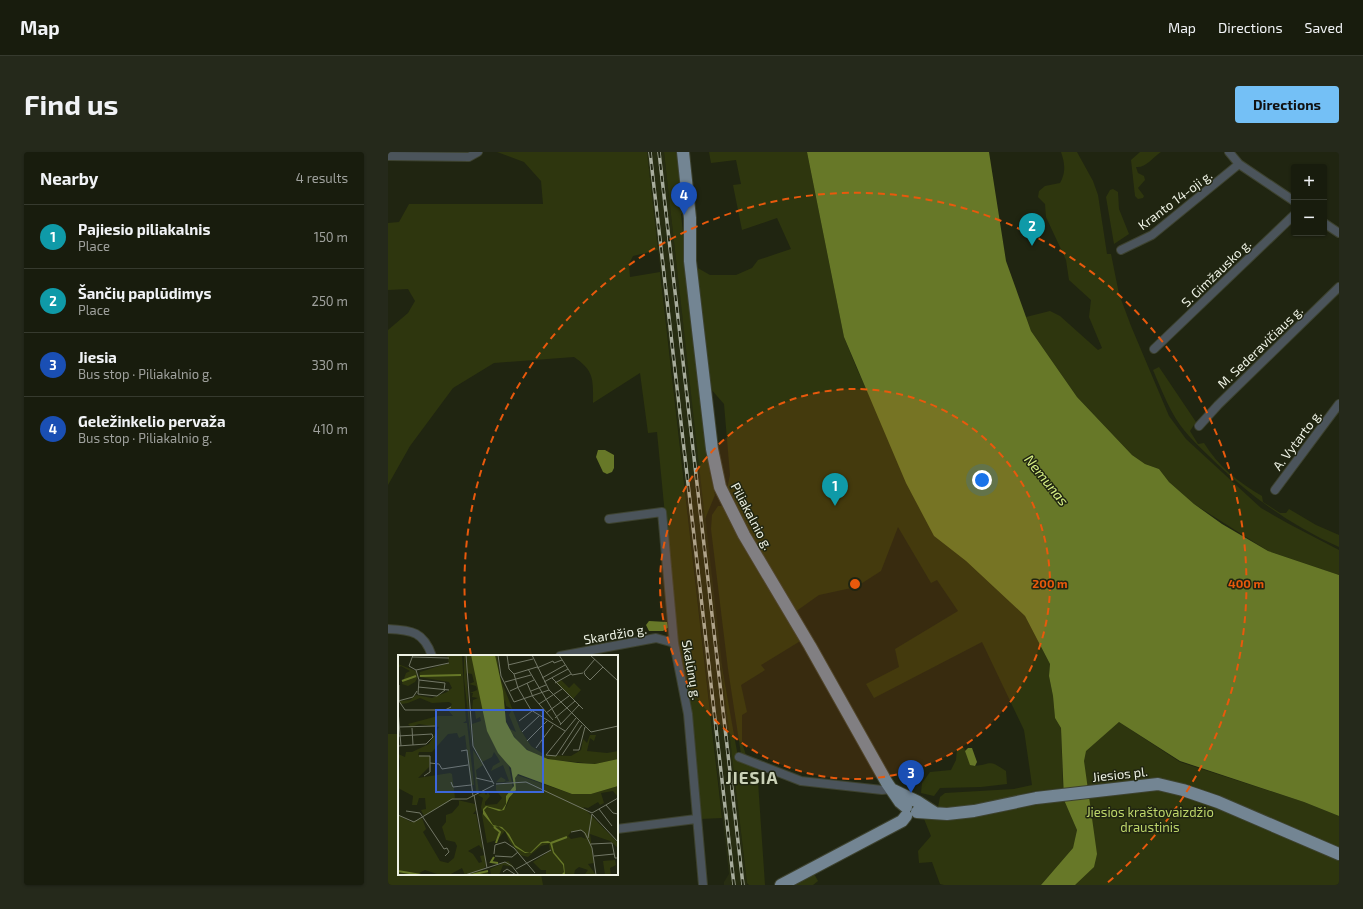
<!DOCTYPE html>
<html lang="en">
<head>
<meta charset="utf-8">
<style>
  :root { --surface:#181c0d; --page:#25291b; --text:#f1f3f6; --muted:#9fa19d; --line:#363a2e; --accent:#74c0f6 }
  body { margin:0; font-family:"Exo 2",sans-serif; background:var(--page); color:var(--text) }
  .controls { position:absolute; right:12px; top:12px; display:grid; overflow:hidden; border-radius:4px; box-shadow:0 1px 3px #0004 }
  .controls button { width:36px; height:36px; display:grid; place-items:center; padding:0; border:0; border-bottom:1px solid var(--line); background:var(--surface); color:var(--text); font:20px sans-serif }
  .you { position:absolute; left:594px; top:328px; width:14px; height:14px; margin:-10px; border:3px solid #fff; border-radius:50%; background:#1a73e8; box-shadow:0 0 0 6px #1a73e833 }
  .badge { display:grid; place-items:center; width:26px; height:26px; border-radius:50%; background:var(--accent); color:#fff; font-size:13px; font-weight:700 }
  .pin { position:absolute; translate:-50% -33px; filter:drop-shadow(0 1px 2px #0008) }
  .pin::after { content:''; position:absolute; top:21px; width:14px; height:12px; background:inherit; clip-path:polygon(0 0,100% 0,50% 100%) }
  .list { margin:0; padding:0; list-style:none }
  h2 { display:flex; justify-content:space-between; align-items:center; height:52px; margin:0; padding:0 16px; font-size:17px }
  h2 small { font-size:13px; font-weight:400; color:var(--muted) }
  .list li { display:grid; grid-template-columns:26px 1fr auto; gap:12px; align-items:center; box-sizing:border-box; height:64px; padding:0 16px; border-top:1px solid var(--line) }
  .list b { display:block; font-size:15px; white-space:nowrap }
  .list p { margin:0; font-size:13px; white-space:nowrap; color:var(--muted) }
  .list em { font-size:13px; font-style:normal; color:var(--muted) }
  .map { position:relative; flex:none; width:951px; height:733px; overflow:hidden; border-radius:4px }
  header { display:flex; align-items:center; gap:24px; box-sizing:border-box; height:56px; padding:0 20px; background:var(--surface); border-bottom:1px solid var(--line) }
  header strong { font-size:19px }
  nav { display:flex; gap:22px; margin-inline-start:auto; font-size:14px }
  .intro { display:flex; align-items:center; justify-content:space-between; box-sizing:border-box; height:96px; padding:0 24px }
  h1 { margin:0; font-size:28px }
  .button { padding:10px 18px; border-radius:4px; background:var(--accent); color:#111; font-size:14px; font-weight:700 }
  main { display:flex; gap:24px; padding:0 24px }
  aside { flex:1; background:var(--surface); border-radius:4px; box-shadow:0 1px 3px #0004 }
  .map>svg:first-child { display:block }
  .built { fill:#272d12 }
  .green { fill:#2e360e }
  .water { fill:#677828 }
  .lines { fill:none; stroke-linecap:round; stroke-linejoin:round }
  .street-casing { stroke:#3d422f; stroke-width:10 }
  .primary-casing { stroke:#3d422f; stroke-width:14 }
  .street { stroke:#4b545b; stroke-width:8 }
  .primary { stroke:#738593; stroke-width:12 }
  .rail-casing { stroke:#a8ad9d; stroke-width:3.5 }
  .rail { stroke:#202511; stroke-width:2; stroke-dasharray:6; stroke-linecap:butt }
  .ring { fill:none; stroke:#e8590c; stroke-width:2; stroke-dasharray:7 5 }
  .labels { text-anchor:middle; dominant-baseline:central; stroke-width:3; stroke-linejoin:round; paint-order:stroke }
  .street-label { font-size:13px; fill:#eef2e5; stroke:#202511 }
  .park-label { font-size:13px; fill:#bdd56a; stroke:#202511 }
  .water-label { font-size:14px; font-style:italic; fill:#d7f084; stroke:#202511 }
  .district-label { font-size:17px; font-weight:bold; letter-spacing:1px; fill:#cbd2b8; stroke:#202511 }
  .inset-river { fill:none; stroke:#677828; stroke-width:2 }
  .inset-road { fill:none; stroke:#727766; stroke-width:1 }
  .view { fill:#3c67da; fill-opacity:0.15; stroke:#3c67da; stroke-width:2 }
  .inset-edge { fill:none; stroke:#eef2e5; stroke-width:2 }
  .centre { fill:#e8590c; stroke:#202511; stroke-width:2 }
  .ring-label { font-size:12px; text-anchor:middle; font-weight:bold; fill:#e8590c; stroke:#202511; stroke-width:3; stroke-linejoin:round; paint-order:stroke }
</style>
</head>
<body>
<header>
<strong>Map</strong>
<nav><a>Map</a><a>Directions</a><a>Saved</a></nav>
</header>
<div class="intro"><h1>Find us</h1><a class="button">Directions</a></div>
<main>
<aside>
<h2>Nearby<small>4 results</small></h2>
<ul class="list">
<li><span class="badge" style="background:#0f9aa8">1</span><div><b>Pajiesio piliakalnis</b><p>Place</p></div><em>150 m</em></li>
<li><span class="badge" style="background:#0f9aa8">2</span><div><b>Šančių paplūdimys</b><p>Place</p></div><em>250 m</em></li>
<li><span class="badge" style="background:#1a4fb4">3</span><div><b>Jiesia</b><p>Bus stop · Piliakalnio g.</p></div><em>330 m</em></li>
<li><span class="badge" style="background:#1a4fb4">4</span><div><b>Geležinkelio pervaža</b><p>Bus stop · Piliakalnio g.</p></div><em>410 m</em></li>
</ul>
</aside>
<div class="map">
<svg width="951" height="733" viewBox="0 0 951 733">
  <rect width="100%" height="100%" fill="#202511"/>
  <path class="built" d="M259,0H276L359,733H336V730L341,722Z"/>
  <path class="green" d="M109,0H259L270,98L245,104L241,112L242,125L272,120L334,666L312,667L295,518L288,478L269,280L260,281L252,221L205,251C205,229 207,219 186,205L106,211L65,236L22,294L0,333V178L20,161L27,149L20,137L0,138V71L11,70L21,52H155L153,29L136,10Z
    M276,0H289L296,61L293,62L322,322L327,343L317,367Z
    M321,0H419L456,185L469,217L546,384L578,409L637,464L662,512L661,524L665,544L667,566L673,576L675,636L646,639L582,656L553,657L550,655L552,645L557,641L626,637L644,633L636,578L594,490L486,546L478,532L511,515L507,497L570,459L549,428L543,431L510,375L493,419L468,435L431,443L407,460L356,376L339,337L342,323L336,252L322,236L308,115L322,123H348L364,116L370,108L403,97L389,66L354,78L345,33L353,32L348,8L323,11Z
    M673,0H689L705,29L710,43L719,102H723L731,142L743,174L781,264L798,287L873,356L901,372L951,398V423L880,399L806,352L781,330L771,317L757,312L744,303L689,245L643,179L638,165L662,159L672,164L710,198L714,196L701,165L703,148L681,128L678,108L658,65L657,52L650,45L651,39L657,34L672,31C678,20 677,12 673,0Z
    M752,0H773C764,6 758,16 748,15L750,21L756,24L757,28L750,36L756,44L755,46L750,47L747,44L743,8Z
    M725,37L730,40L731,57L741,82L726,92L718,45L722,38Z
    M771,215L808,270L802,279L810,292L816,291C830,314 850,330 874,344L875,350L892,361H898L901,357L928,373L951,383V395C902,373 859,342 821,304C807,291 793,277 784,260C777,247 771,232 765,218Z
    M330,354H336L414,488L373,513L377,518L353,533L359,560L354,563V591L359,606L353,602L340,517L323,377L324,363Z
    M333,510L350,605L369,615L377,733H361L359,731Z
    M731,570L792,610L916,650L951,664V733H664L695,705L685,608Z
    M0,582H11V722H153L155,733H0Z
    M575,595C579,599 579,608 585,614C604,613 599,606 618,619L619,632L593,635L552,636L546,644L533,641L534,631L542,620L563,618L568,608L569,596Z
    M676,648L689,678L685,696L653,733H556L552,732L544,710L531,711L530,699L543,684L536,667L579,665Z
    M425,720L430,729L425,733H402Z"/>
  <path class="water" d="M419,0H601L618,109L643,179L689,245L744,303L757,312L771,317L781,330L806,352L834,372L880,399L951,423V664L916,650L792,609L731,570L698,599L696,609L709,702L706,715L687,733H653L685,696L689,678L676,648L673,576L667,566L665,544L661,524L662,512L637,464L578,409L546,384L518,331L456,185Z
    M210,298H217L226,303V316L224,320L219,322L215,320L208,305Z
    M261,469L279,470L281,475L275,479H261L258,473Z
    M580,596H584L589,610L587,614L582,613L577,599Z"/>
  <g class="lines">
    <defs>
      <path id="street" d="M841,0L851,12L906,49
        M0,4L81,5L90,0
        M936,71L951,81
        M733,98L764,83L851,12
        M766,197L906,63
        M811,274L830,253L951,135
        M887,338L951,252
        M221,367L274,360L286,491L300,562L315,733
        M0,477C24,478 36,480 44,504
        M172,504L268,486L286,491
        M351,605L413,629L494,638L503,637
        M229,677L308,667"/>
      <path id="primary" d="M295,0L302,66V109L310,178L324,297L332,335L356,383L422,494L499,631L512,650L518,655
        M503,637L530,650L547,661
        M529,660L559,662L586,659L648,646L770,632L795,638L830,650L951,702
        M393,733L514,669L518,664"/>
    </defs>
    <use href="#street" class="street-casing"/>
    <use href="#primary" class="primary-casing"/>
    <use href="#street" class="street"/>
    <use href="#primary" class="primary"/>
    <defs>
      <path id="rail" d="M262,0L346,733
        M271,0L355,733"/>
    </defs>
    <use href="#rail" class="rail-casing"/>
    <use href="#rail" class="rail"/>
  </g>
  <circle cx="467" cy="432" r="195" fill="#e8590c" fill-opacity=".12"/>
  <g class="ring">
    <circle cx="467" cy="432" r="195"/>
    <path d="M83 503A391 391 0 1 1 718 732"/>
  </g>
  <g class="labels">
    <g class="street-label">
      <text transform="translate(787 48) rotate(-37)">Kranto 14-oji g.</text>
      <text transform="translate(828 121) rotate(-44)">S. Gimžausko g.</text>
      <text transform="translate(872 195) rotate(-44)">M. Sederavičiaus g.</text>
      <text transform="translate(909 288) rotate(-53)">A. Vytarto g.</text>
      <text transform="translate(364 364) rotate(62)">Piliakalnio g.</text>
      <text transform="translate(227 482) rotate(-10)">Skardžio g.</text>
      <text transform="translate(304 518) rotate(80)">Skalūnų g.</text>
      <text transform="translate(732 622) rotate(-6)">Jiesios pl.</text>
    </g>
    <g class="park-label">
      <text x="762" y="660">Jiesios kraštovaizdžio<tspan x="762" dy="15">draustinis</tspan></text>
    </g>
    <g class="water-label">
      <text transform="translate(659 328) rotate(51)">Nemunas</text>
    </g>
    <g class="district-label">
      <text x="364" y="625">JIESIA</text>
    </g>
  </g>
  <g transform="translate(10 503)">
    <rect width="220" height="220" fill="#202511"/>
    <path d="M49,0H64L68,66L65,68H69L76,130H73L67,80L61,83L59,78L50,79L34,97H21L20,100L32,101L31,112L20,123L52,118L54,119L57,143L26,161L23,155L28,154L27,143H21L19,150H14L15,141L0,133L2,106L0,99L7,102L8,97H14L31,89L41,72L21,69L13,72L10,69L40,61H55L50,55L54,49L51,47L34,48L22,43L10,48L3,49L2,46L12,45L18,40L34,43L49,37L54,33L51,27L21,22L22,17L51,8ZM66,0H67L74,96L66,23ZM68,0H73L100,98L110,107L114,127H98L103,122L108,125L106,127L111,126L105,110L93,116L95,111L102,107L100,103L96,97L94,102L84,107L76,93L74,69L83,66L82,62L78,64L77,56H74L75,45L80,43L74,42L75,38H72L79,35L78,31L71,29L76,27L74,19L68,18ZM97,0H99L102,22L122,74L133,91L147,100L173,101L183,95L185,84L189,88L192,80H198L196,86L192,83L189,96L209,98L220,96V104L197,109L156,105L137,100L122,89L110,73L118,77L111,60L114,54L108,51L107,45L105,51V36L100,23ZM0,9L18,16L20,22L17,27L10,31L4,29L8,18L12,16L3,11L0,13ZM163,25L171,33L176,28L183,35L175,44L158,28ZM75,95L85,110L78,115L81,138L78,137ZM116,119L174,139H193L220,131V142L215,136L203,138L206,148L202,150L200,147L190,153L185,152L220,188V193L212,186L192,179L196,208L190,209L198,220H189L187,219L190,215L181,212L177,215L176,220H166V210V217L163,220H148V215H143L135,207L152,196L151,189L143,191L130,202L122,200L111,186L107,176L99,185L89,188L84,160L86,153L84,157L83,152L85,143L80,140L86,137L88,140L90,137L92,141L87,147V150L99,149L104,143L98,135V130L114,128L115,133L108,141V149L104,156L108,152L116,134ZM174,176H185L188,184L183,182L173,184L170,181ZM55,144L77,149L78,155L75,159H78L85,195L81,190L70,196L75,199L81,208L84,207L82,201L87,200L88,211L82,217L89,215L91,220H67L64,213L51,220H42L27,215L21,218L24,220L0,219V160L13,167L24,163L28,174L25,177L42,206L50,208L56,203L59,191L57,187L48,185L44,172L48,167V160L54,158L61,150V145ZM217,205L218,210L212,213L213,220H207L205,206ZM110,206L116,212L105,210L101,220H93L92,214Z" fill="#2e360e" fill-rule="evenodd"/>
    <path d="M73,0H97L105,36L108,67L116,82L129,95L150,104L180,108L197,109L220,104V131L193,139H174L120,119L117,123L118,135L111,143L106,155L101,156L89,152L86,155L95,170L104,172L111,179L117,190L127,197L132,198L143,187L150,186L154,188L156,197L166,209L167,220H163L166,217L165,210L155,198L152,188H144L133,198H127L117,192L107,176L100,171L96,172L85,159V154L88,151L104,155L108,149V141L116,131L113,113L100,98L89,76Z" fill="#677828"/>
    <path class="inset-river" d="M22,21L63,20M4,26L18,21M96,172L102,177L98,188M153,188L169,182M96,202L93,207L100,208M0,216L23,220M73,220L90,216"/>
    <path class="inset-road" d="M15,0L11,11L18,15L51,8M68,0L75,91L96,129M100,0L103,21L116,47L151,35M109,0L111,14L116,19L120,33L133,55L167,76M134,0L151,35L193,77L220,71M161,0L174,20L185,18M192,0L220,26M14,2L51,3M197,4L186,17L187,20L192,25L205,12M110,10L135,4M139,13L155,6L156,8L164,5M130,14L163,69M18,15L21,25L20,39L39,41L47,35M116,19L139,12M144,23L167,10M154,23L185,54M21,25L47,28L46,35M107,27L133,20M146,27L170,14M129,28L135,42L155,65M157,28L173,19M1,30V46L7,55H47L53,52M20,32L51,35M112,36L136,25M133,36L148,30M0,46L15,42L19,36M141,49L164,34M0,55L3,91M148,58L171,41M157,63L177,46M178,63L148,100L158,101L181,66M121,66L134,56M162,70L181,50M0,72L38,71M14,73L15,90M124,77L141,61M0,81L34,79L35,82L28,89L0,91M129,86L149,66M138,93L155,70M175,95H181L187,72M63,96L69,95L75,141M164,100L184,70M21,101H32V108M26,121L32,117V108L41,109L44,114L70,110M78,123L95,127M53,127L55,132L73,130M98,129L128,127L194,158M76,140L89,213M208,150L215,158L220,159M201,154L214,171M8,156L22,158L46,194L49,193L51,197L47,201M194,158L220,143M194,159L220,187M0,160L16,167L54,144H69L96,130M173,177L183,175L187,178L194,193L198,220M190,183L194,159M193,189L214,188L217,203H220M96,199L97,190L107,187L116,193L137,218M97,201L114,202L120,197M196,201L216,199M118,214L153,195M105,217L109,214L118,220M67,220L107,207L114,211L121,220"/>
    <path class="view" d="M38,55H145V137H38Z"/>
    <rect width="220" height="220" class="inset-edge"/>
  </g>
  <circle cx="467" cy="432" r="6" class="centre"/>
  <g class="ring-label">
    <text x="662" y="436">200 m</text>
    <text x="858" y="436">400 m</text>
  </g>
</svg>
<div class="controls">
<button>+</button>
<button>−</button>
</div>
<div class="you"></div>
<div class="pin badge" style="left:447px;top:354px;background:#0f9aa8">1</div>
<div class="pin badge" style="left:644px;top:94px;background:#0f9aa8">2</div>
<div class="pin badge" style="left:523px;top:641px;background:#1a4fb4">3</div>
<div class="pin badge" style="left:296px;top:63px;background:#1a4fb4">4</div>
</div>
</main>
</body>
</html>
